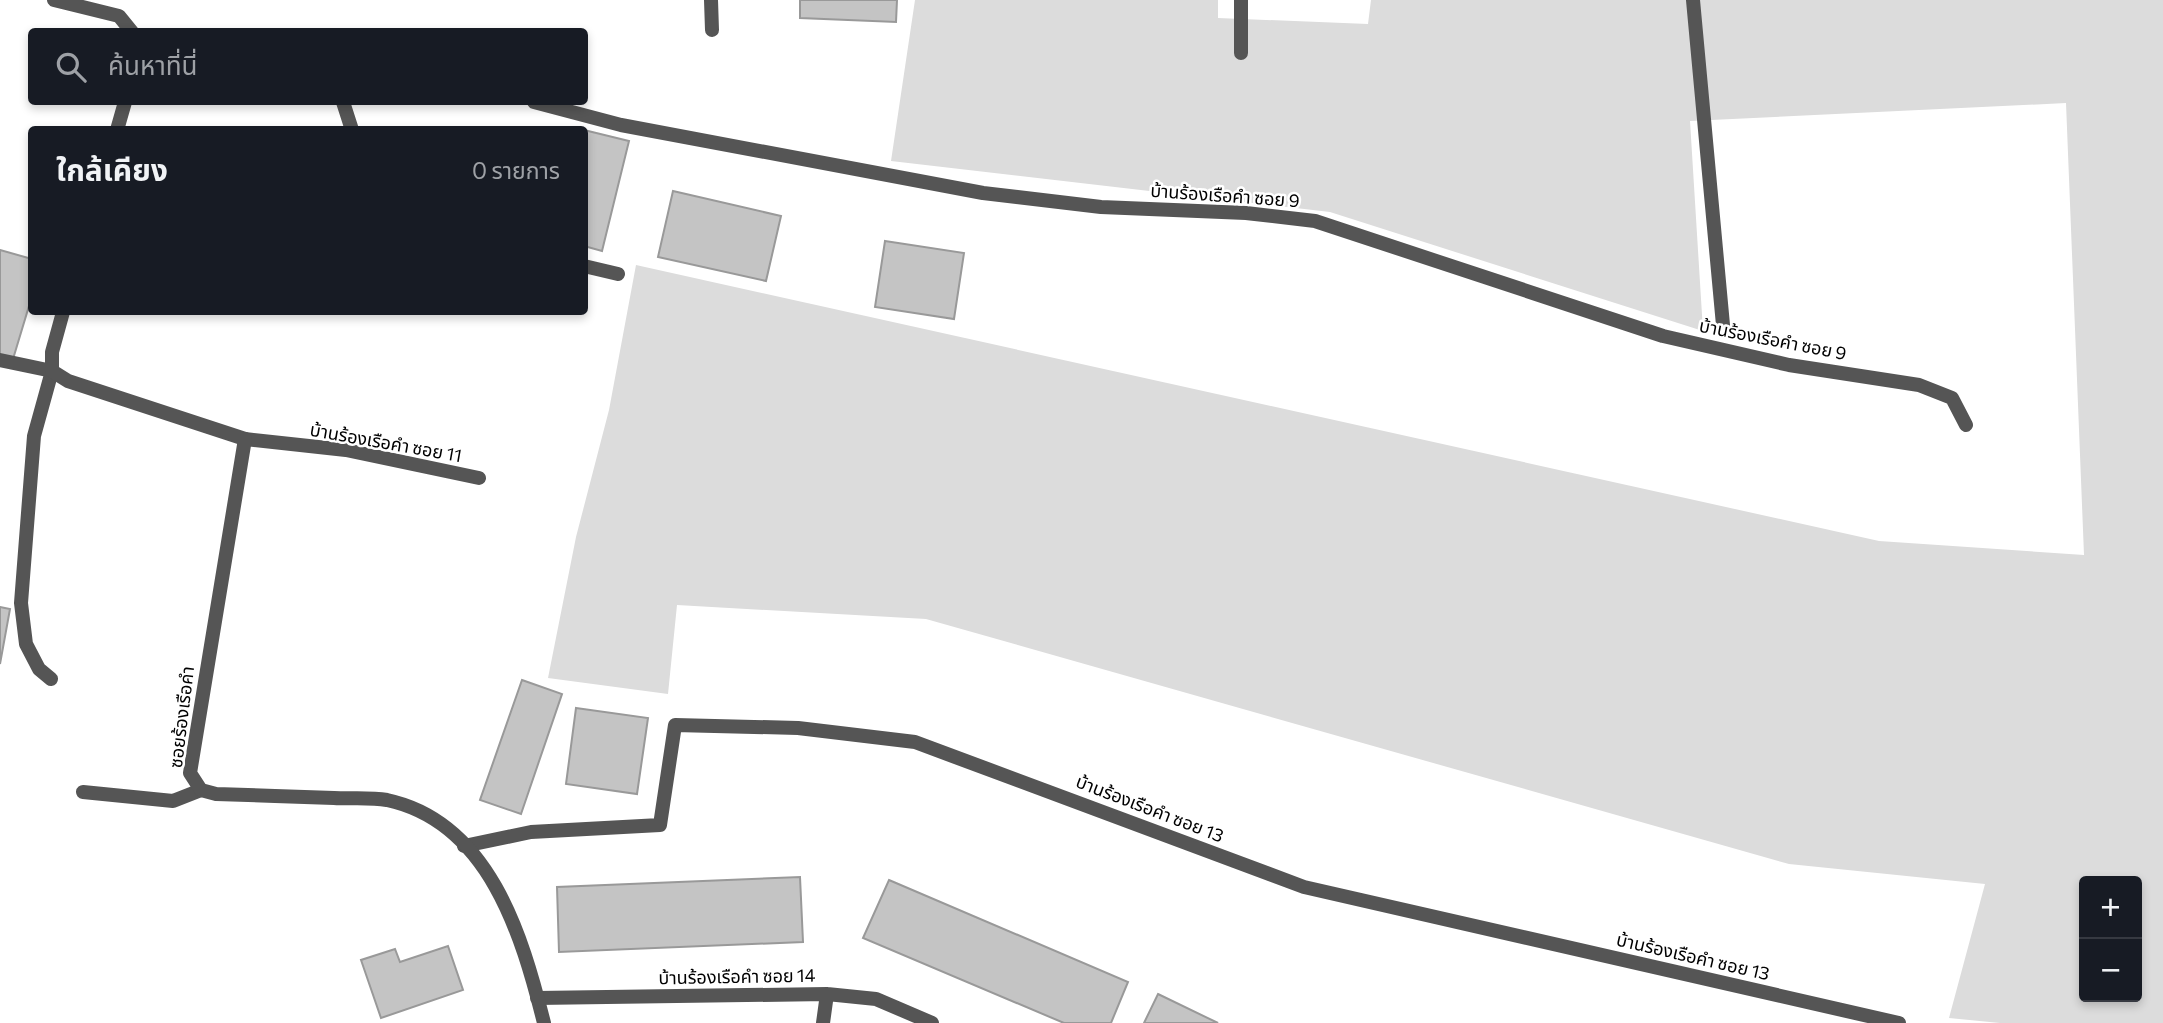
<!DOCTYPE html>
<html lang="th">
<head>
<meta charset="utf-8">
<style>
  :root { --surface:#171b24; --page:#20242c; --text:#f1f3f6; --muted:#9ea1a6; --line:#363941 }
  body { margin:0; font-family:Commissioner,"Noto Sans Thai",sans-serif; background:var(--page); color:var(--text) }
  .controls { position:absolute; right:21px; bottom:21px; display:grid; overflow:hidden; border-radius:7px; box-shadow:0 4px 10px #0003 }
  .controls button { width:63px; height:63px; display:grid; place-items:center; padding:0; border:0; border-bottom:2px solid var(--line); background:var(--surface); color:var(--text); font:35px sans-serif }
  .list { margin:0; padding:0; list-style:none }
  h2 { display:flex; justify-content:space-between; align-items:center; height:91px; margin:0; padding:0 28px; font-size:30px }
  h2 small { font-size:23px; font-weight:400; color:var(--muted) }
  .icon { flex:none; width:38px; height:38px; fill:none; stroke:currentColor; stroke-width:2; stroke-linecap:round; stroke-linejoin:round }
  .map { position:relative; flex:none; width:2163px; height:1023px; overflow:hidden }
  .search { position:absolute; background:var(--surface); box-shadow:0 4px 10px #0003; left:28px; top:28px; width:560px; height:77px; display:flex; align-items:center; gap:18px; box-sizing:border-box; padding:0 24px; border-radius:7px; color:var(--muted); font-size:26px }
  .panel { position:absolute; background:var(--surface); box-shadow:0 4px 10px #0003; left:28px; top:126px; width:560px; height:189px; border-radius:7px }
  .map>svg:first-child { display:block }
  .green { fill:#dcdcdc; fill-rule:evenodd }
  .building { fill:#c4c4c4; stroke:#999; stroke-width:2 }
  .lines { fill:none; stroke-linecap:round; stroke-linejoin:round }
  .minor { stroke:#555; stroke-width:14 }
  .tertiary { stroke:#555; stroke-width:14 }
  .labels { text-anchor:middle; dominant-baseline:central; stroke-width:5; stroke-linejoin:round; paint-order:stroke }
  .street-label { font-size:18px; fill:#000; stroke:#fff }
</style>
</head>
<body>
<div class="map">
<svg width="2163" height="1023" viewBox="0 0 2163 1023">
  <rect width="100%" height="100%" fill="#fff"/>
  <path class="green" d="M915,0H1218V18L1368,24L1371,0H2163V1023H2000L1949,1018L1985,884L1789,864L926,619L677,605L668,694L548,678L576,537L609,410L636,265L1879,541L2084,555L2066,103L1690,121L1703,331L1330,212L891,161ZM2084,881H2137V997H2084Z"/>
  <path class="building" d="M800,0H897L896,22L800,18Z
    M584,130L629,141L602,251L584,246Z
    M673,191L781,216L766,281L658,257Z
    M885,241L964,253L954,319L875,307Z
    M0,250L32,259V296L13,359L0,356Z
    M0,607L10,609L0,664Z
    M522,680L562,694L521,814L480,800Z
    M576,708L648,718L637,794L566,784Z
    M800,877L803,942L559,952L557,887Z
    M889,880L1128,982L1111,1023H1064L863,938Z
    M448,946L463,990L381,1018L361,960L395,949L400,962Z
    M1158,994L1218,1023H1144Z"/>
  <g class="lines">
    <path class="minor" d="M711,0L712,30
      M1693,0L1723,325
      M1241,53V0
      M343,102L352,130
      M534,102L621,125L983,193L1101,207L1246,213L1315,221L1663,336L1789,365L1919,385L1952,398L1966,425
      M584,266L618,274
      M0,360L52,371L34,436L21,603L26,644L39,669L51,679
      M245,439L346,450L479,478
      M83,792L173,801L201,790
      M464,846L531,832L660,825L675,725L798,728L915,742L1304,887L1899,1023
      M537,998L827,994L876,999L932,1023
      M823,1023L827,994"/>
    <path class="tertiary" d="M54,0L119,16L132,32
      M117,130L125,102
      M63,312L52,352V371L68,381L245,439L190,773L201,790L216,794C255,795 295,797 334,798C351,799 370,797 387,800C489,822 522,935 544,1023"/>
  </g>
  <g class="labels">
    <g class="street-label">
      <text transform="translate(1225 195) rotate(4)">บ้านร้องเรือคำ ซอย 9</text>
      <text transform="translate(1773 339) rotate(11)">บ้านร้องเรือคำ ซอย 9</text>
      <text transform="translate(386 442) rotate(10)">บ้านร้องเรือคำ ซอย 11</text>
      <text transform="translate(181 717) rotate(-83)">ซอยร้องเรือคำ</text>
      <text transform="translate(1150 808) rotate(21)">บ้านร้องเรือคำ ซอย 13</text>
      <text transform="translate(1693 956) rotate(13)">บ้านร้องเรือคำ ซอย 13</text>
      <text transform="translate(737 976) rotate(-1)">บ้านร้องเรือคำ ซอย 14</text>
    </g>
  </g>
</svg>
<div class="controls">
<button>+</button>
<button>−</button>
</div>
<div class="search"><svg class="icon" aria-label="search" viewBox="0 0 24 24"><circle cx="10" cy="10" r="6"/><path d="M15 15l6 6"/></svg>ค้นหาที่นี่</div>
<section class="panel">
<h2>ใกล้เคียง<small>0 รายการ</small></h2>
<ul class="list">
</ul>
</section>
</div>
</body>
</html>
